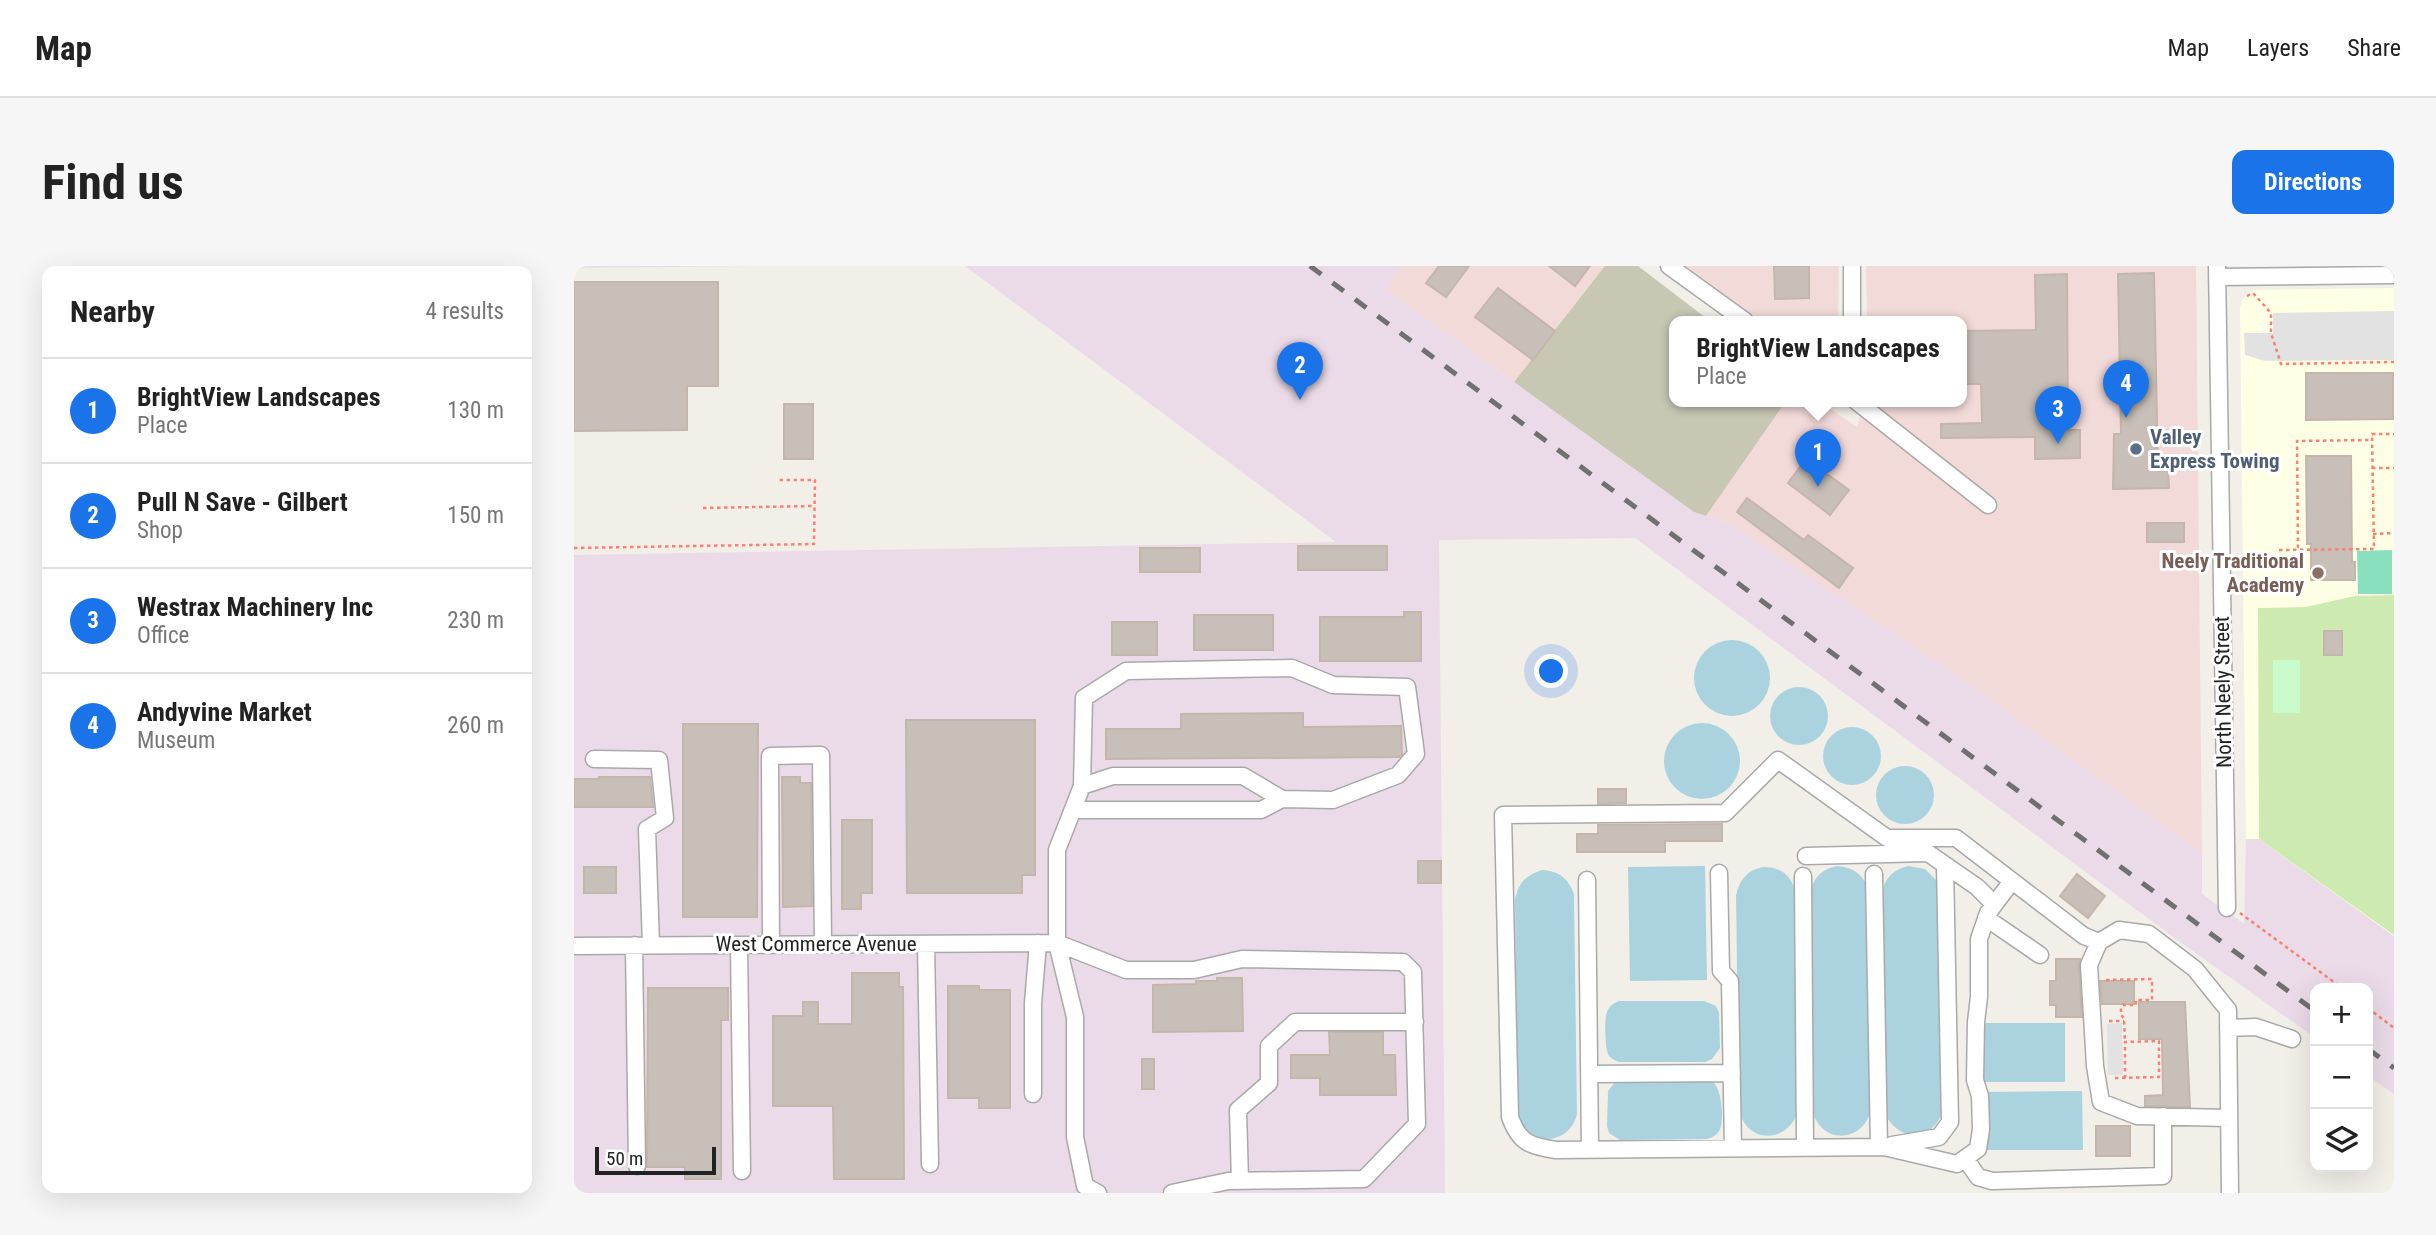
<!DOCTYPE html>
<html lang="en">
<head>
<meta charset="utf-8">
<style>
  :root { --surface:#fff; --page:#f6f6f6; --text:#222; --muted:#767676; --line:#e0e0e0; --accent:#1a73e8 }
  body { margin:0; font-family:"Roboto Condensed",sans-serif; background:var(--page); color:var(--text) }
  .controls { position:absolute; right:21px; bottom:21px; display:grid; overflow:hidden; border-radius:14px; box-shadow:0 7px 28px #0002 }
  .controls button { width:63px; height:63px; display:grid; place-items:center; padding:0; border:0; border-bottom:2px solid var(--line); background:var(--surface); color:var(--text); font:35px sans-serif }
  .scale { position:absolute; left:21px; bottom:18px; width:121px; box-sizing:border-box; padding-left:7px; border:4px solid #222; border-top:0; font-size:19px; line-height:24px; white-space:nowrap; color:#222; -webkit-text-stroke:5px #fff; paint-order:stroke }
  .you { position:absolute; left:978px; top:406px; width:24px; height:24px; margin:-18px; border:5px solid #fff; border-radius:50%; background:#1a73e8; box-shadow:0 0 0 10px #1a73e833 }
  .badge { display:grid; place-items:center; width:46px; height:46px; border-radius:50%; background:var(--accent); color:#fff; font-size:23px; font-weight:700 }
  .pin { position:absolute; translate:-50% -58px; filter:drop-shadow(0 2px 4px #0008) }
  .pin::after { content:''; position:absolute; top:37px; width:24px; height:21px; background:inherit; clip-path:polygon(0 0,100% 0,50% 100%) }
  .popup { position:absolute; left:1095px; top:50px; width:298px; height:91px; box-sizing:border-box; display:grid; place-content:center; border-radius:14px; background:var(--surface); filter:drop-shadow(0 2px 5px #0005); font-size:23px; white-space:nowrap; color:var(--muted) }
  .popup b { font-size:26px; color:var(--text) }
  .popup::after { content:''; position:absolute; left:50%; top:100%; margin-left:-14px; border:14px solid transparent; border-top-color:var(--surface) }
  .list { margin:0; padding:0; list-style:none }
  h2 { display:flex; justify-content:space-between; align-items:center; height:91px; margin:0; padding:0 28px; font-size:30px }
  h2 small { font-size:23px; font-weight:400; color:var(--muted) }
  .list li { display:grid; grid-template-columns:46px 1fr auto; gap:21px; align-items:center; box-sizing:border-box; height:105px; padding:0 28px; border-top:2px solid var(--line) }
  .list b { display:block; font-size:26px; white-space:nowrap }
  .list p { margin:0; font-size:23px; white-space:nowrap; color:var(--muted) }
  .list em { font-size:23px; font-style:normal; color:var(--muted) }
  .icon { flex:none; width:38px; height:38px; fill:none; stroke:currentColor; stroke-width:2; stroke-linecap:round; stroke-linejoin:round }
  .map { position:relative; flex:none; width:1820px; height:927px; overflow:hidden; border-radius:14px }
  header { display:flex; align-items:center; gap:42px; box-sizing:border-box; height:98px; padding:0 35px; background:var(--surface); border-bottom:2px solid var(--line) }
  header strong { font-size:33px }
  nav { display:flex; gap:38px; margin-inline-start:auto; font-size:24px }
  .intro { display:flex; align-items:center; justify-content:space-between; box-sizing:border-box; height:168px; padding:0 42px }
  h1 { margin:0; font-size:49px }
  .button { padding:18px 32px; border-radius:14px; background:var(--accent); color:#fff; font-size:24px; font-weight:700 }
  main { display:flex; gap:42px; padding:0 42px }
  aside { flex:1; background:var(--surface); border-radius:14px; box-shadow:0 7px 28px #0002 }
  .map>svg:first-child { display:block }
  .commercial { fill:#f2dad9 }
  .industrial { fill:#ebdbe8 }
  .education { fill:#ffffe5 }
  .construction { fill:#c7c7b4 }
  .grass { fill:#cdebb0 }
  .park { fill:#c8facc }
  .pitch { fill:#88e0be }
  .parking { fill:#e2e2e2 }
  .water { fill:#aad3df }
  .building { fill:#c7bfb8; stroke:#c4b6ab; stroke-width:2 }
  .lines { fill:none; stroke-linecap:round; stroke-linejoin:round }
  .minor-casing { stroke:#a9a9a9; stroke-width:19 }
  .path { stroke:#fa8072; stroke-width:2.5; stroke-dasharray:3.5 3.5; stroke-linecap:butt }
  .minor { stroke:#fff; stroke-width:16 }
  .rail { stroke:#707070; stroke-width:5; stroke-dasharray:14 14; stroke-linecap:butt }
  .service-dot { fill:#5c6f8a; stroke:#fff; stroke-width:2.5 }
  .education-dot { fill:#8d6e63; stroke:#fff; stroke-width:2.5 }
  .labels { text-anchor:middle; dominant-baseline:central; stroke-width:6; stroke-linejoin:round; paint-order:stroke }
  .service-label { font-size:21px; font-weight:bold; fill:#4e5e75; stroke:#fff; text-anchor:start }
  .education-label { font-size:21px; font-weight:bold; fill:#785e54; stroke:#fff; text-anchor:end }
  .street-label { font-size:21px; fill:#222; stroke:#fff }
</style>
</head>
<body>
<header>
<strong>Map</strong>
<nav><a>Map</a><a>Layers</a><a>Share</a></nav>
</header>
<div class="intro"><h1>Find us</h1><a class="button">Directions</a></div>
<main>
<aside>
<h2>Nearby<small>4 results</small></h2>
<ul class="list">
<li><span class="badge">1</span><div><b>BrightView Landscapes</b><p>Place</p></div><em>130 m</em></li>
<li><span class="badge">2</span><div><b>Pull N Save - Gilbert</b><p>Shop</p></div><em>150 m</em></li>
<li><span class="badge">3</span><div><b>Westrax Machinery Inc</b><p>Office</p></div><em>230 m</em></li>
<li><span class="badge">4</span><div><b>Andyvine Market</b><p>Museum</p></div><em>260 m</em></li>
</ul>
</aside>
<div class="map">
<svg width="1820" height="927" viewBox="0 0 1820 927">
  <rect width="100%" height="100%" fill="#f2efe9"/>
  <path class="commercial" d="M830,0H1031L940,116L810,23Z
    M1112,0H1265L1264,55H1187Z
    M1292,0H1622L1628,588L1154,257L1132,250L1212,135H1245L1283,161L1290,135H1388V55H1293Z"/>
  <path class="industrial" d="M0,0H181L0,2Z
    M391,0H830L811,23L1120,246L1154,257L1384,410L1628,588V628L1670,658L1672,573H1685L1820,669V828L1794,810V722H1741V772L1602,673L1061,272L865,274L871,927H0V289L762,276Z"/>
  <path class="education" d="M1820,22V670L1685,573H1672L1666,41L1670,31L1679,24Z"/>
  <path class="construction" d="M1031,0H1064L1136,55H1100V135H1212L1132,250L1120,246L940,116Z"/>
  <path class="grass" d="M1820,329V669L1685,573L1684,342L1732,341L1781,330Z"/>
  <path class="park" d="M1699,394H1726V447H1699Z"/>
  <path class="pitch" d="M1818,284V328H1784L1783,285Z"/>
  <path class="parking" d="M1820,45V94L1691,95L1671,89L1670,67H1699V47Z
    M1548,757L1549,809H1534L1533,758Z"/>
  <path class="water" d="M1120 412a38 38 0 1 1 76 0a38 38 0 1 1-76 0Z
    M1196 450a29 29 0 1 1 58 0a29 29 0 1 1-58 0Z
    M1090 495a38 38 0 1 1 76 0a38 38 0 1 1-76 0Z
    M1249 490a29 29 0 1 1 58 0a29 29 0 1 1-58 0Z
    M1302 529a29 29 0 1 1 58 0a29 29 0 1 1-58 0Z
    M1131,600L1133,714L1056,715L1054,601Z
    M1263,600C1279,601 1289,608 1295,624L1297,844C1288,879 1244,878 1238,842L1236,630C1238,613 1246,604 1263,600Z
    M1334,600L1351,603L1363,615L1369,844C1360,875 1325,877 1311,848L1307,630C1310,613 1318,604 1334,600Z
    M1189,601C1206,601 1216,608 1221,624L1224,844C1215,879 1170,878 1165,842L1162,630C1165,614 1173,604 1189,601Z
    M968,604C985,605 994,612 1000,628L1003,848C995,882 949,881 944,846L941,634C944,617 952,609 968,604Z
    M1045,735H1130L1142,740L1145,747L1146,782L1138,793L1131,796H1045C1041,794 1038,793 1035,790C1031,785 1030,753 1033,746C1035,740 1040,737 1045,735Z
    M1406,757H1491V816H1407Z
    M1042,815H1138C1148,822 1150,852 1146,863C1144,869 1139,871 1133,873L1046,874L1035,867L1033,860L1034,825Z
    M1508,825L1509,884H1412L1411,826Z"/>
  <path class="building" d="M865,0H895L872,31L852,17Z
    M975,0H1016L1001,20Z
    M1200,0H1235V32L1201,33Z
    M1580,7L1584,205L1594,204L1595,222L1539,223L1540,168H1547L1544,8Z
    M1493,8L1494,164H1506V192L1461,193V171L1367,172V158L1408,157L1407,118H1388V65L1462,64L1461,9Z
    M0,16H144V120H113V164L0,165Z
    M924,22L981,65L959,94L901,51Z
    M1732,107H1819V153L1732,154Z
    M210,138H239V193H210Z
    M1732,190H1777L1778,296H1781V314H1737V278H1733Z
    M1232,193L1275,224L1256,249L1214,217Z
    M1173,232L1230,274L1234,269L1279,302L1265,322L1163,246Z
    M1573,257H1610V276H1573Z
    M724,280H813V304H724Z
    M566,282H626V306H566Z
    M830,346H847V395H746V351H830Z
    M620,349H699V384H620Z
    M538,356H583V389H538Z
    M1750,365H1768V389H1750Z
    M729,447V461L827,460L828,489L825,491L532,493V463H607V448Z
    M332,454H461V609H448V627H333Z
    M109,458H184L183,651H109Z
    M25,511H76L79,541H0V513H25Z
    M208,511H226V517H237L238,640L209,641Z
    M1024,523H1052V537L1024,538Z
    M268,554H298V627H287V643H268Z
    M1148,558V575H1091V586H1003V568H1024V559Z
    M844,595H867V617H844Z
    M10,601H42V627H10Z
    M1503,608L1531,630L1514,652L1486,630Z
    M1482,693H1506L1505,700L1508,751H1482V739H1476V715H1482Z
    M278,707H325V721H329L330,913H260L259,840H199V750H229V736H244V758H278Z
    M643,712H668L669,765L579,766V719L622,718V715H643Z
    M1526,715H1560V738H1528Z
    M374,720H405V724H436V842H405V832H374Z
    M74,722H154V754H147V913H111V901H73Z
    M1565,736H1611L1616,841L1571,840V830L1589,829L1588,773H1565Z
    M755,766H809V789H821L822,829H746V812H717V789H756Z
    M568,793H580V823H568Z
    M1522,860H1556V890H1522Z"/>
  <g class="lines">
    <defs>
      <path id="minor" d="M1095,0L1171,55
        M1278,0V55
        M1643,0L1653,642
        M1643,11L1820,9
        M1282,135L1414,239
        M20,493L85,494L91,552L73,563L77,679
        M508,520L539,510H669L708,533L759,534L824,509L842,488L833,421L759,419L718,402L552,405L510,432L508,520L483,584V677L501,751V871L511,920L524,927
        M499,544H687L708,533
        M1232,590L1354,587L1403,621L1420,638
        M1145,607L1147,705L1156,715L1159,882
        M1300,608L1305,881
        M1229,610L1231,881
        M1013,614L1016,884
        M1438,615L1414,647L1405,673V731L1402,756L1401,814L1406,830L1407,863L1404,883L1383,898L1310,881L982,884C956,880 945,877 936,851L929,549L1151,547L1204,494L1313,572H1382L1510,670L1525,676
        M1412,652L1466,689
        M352,678L356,898
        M60,679L63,900
        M165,679L168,905
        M197,679L196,490L247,489L249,678
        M0,680L483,677L552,704H620L668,693L829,696L839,706L843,858L790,913L654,915L598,927
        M1654,762L1682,761L1718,773
        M1015,808L1158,807
        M459,828V737L464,677
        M1655,852L1563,850L1527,836L1521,800L1515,699L1525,676L1545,664L1575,668L1621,703L1654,744L1656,927
        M1318,879L1365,871L1376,856L1371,599
        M1391,892L1404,911L1418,915L1589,910V850
        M666,915L664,844L695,817V780L721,756H841"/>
    </defs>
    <use href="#minor" class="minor-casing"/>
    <path class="path" d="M1673,30L1679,27L1697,47V67L1707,98L1820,96
      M1798,202H1820
      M129,242L240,240
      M1799,268L1820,267
      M0,282L240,278L241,214H204
      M1724,282L1723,175L1798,174
      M1705,284L1800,283L1798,168H1820
      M1666,647L1768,722
      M1532,714L1578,713V734H1562V739H1549L1547,742V749L1550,752L1551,776
      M1794,742L1820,762
      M1535,755H1550
      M1541,812L1585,811V775L1551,776V812"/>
    <use href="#minor" class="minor"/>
    <path class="rail" d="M736,0L1741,745
      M1794,783L1820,802"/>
  </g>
  <circle class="service-dot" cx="1562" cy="183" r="7"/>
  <circle class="education-dot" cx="1744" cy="307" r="7"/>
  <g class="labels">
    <g class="service-label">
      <text x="1576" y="171">Valley<tspan x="1576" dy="24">Express Towing</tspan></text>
    </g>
    <g class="education-label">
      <text x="1730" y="295">Neely Traditional<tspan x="1730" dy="24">Academy</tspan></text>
    </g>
    <g class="street-label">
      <text transform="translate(1649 426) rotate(-91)">North Neely Street</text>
      <text x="242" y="678">West Commerce Avenue</text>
    </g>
  </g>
</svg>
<div class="controls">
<button>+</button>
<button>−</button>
<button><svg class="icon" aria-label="layers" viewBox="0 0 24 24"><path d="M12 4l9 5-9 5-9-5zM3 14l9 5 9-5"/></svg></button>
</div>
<div class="scale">50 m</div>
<div class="you"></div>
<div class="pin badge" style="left:1244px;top:221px">1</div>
<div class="popup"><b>BrightView Landscapes</b>Place</div>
<div class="pin badge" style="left:726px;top:134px">2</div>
<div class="pin badge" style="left:1484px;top:178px">3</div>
<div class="pin badge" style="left:1552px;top:152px">4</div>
</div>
</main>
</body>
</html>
